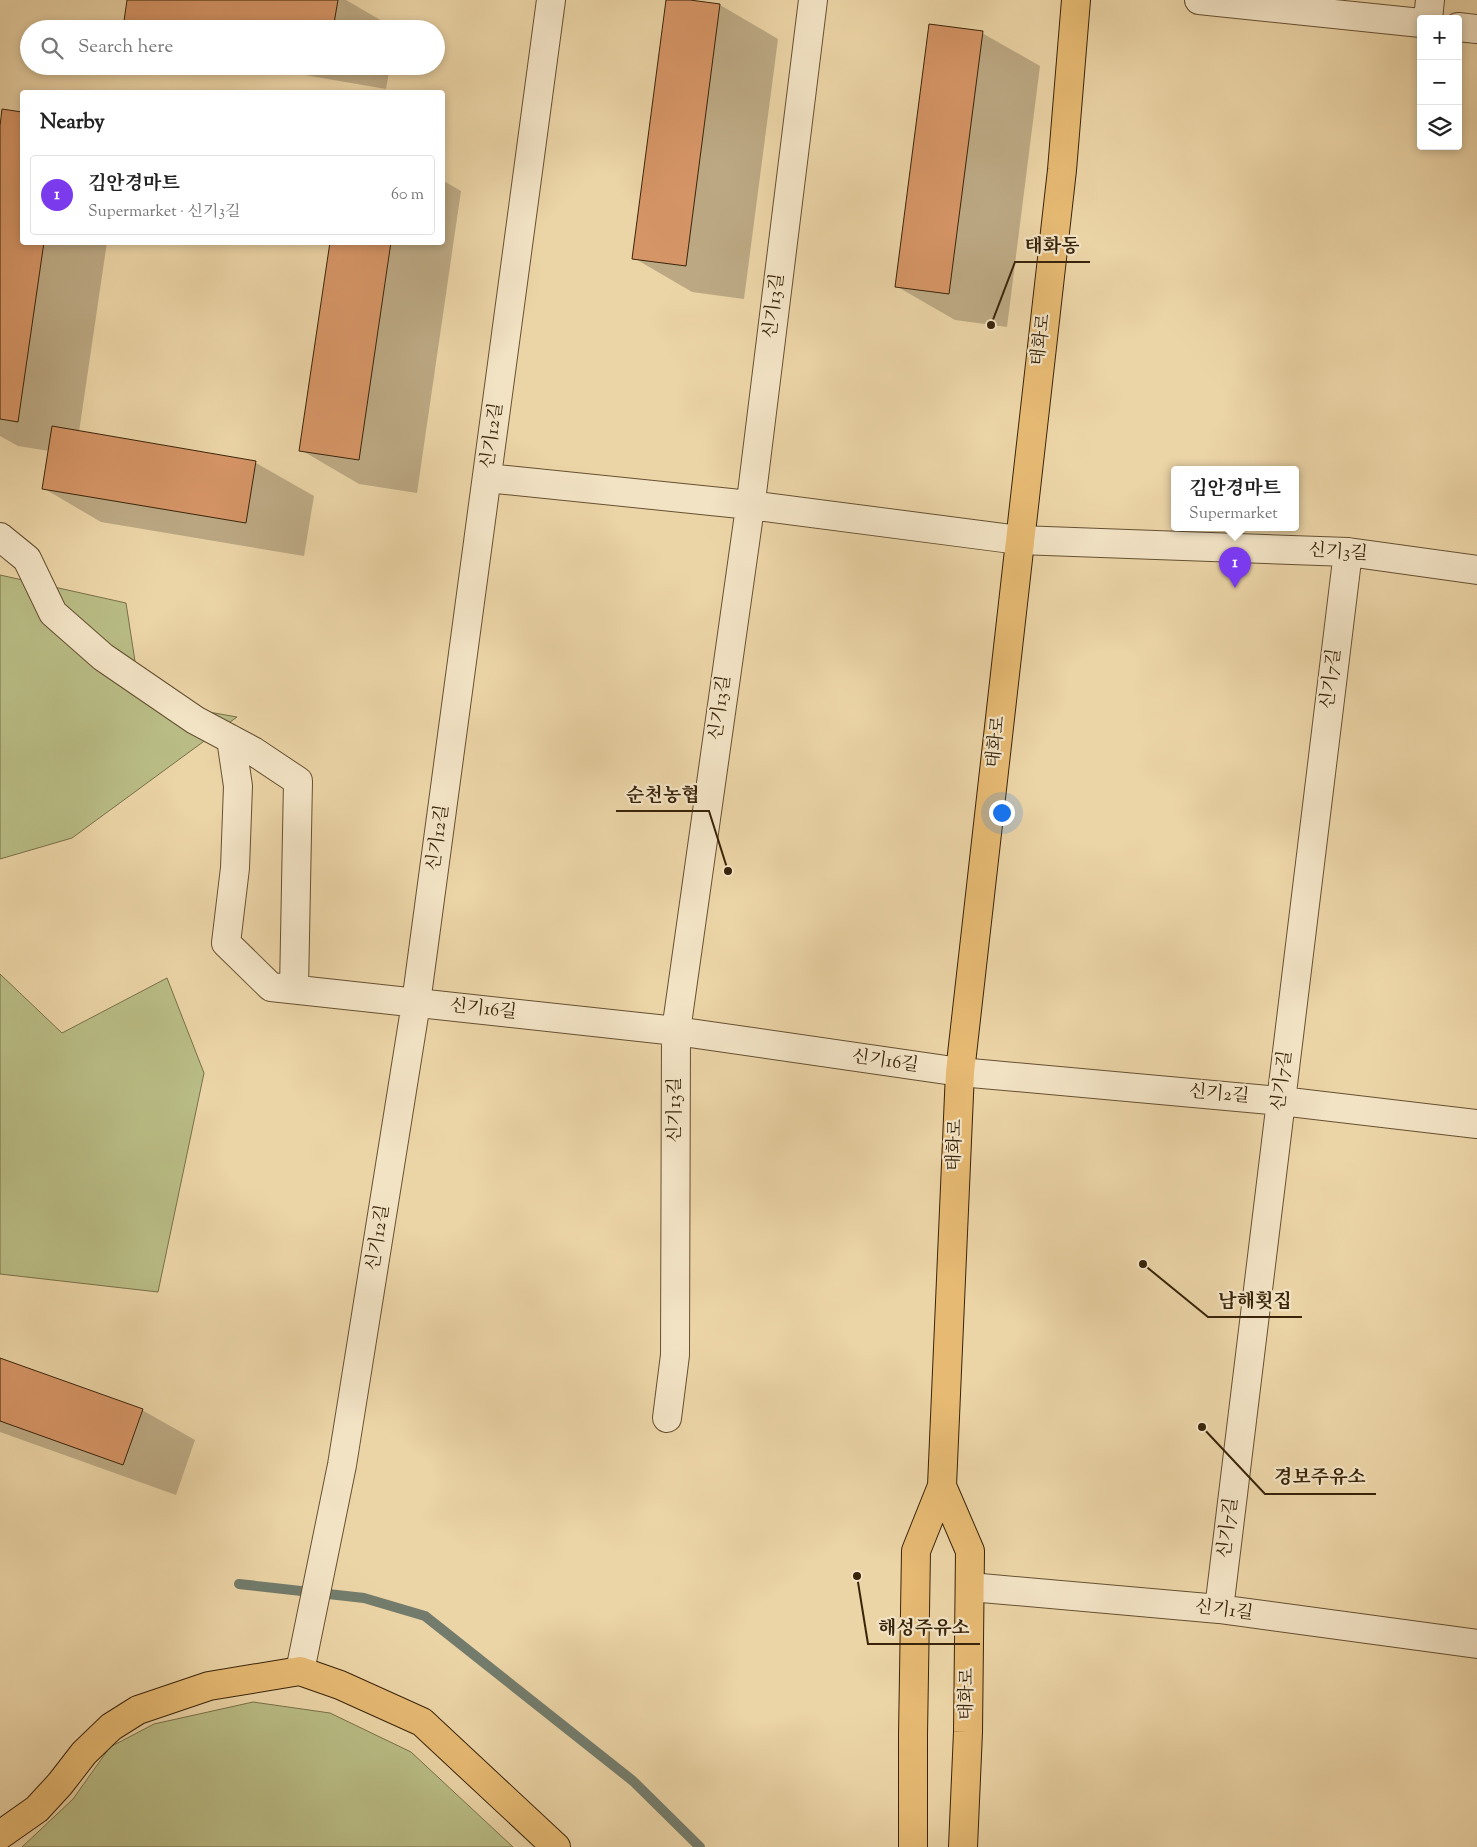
<!DOCTYPE html>
<html lang="en">
<head>
<meta charset="utf-8">
<style>
  :root { --surface:#fff; --page:#f2f2f2; --text:#222; --muted:#767676; --line:#e0e0e0; --accent:#7c3aed }
  body { margin:0; font-family:"Sorts Mill Goudy","Noto Serif KR",serif; background:var(--page); color:var(--text) }
  .controls { position:absolute; right:15px; top:15px; display:grid; overflow:hidden; border-radius:5px; box-shadow:0 2px 8px #0003 }
  .controls button { width:45px; height:45px; display:grid; place-items:center; padding:0; border:0; border-bottom:1px solid var(--line); background:var(--surface); color:var(--text); font:25px sans-serif }
  .you { position:absolute; left:1001px; top:812px; width:18px; height:18px; margin:-12px; border:4px solid #fff; border-radius:50%; background:#1a73e8; box-shadow:0 0 0 8px #1a73e833 }
  .badge { display:grid; place-items:center; width:32px; height:32px; border-radius:50%; background:var(--accent); color:#fff; font-size:16px; font-weight:700 }
  .pin { position:absolute; translate:-50% -41px; filter:drop-shadow(0 1px 2px #0008) }
  .pin::after { content:''; position:absolute; top:26px; width:18px; height:15px; background:inherit; clip-path:polygon(0 0,100% 0,50% 100%) }
  .popup { position:absolute; left:1171px; top:466px; width:128px; height:65px; box-sizing:border-box; display:grid; place-content:center; border-radius:5px; background:var(--surface); filter:drop-shadow(0 1px 4px #0005); font-size:16px; white-space:nowrap; color:var(--muted) }
  .popup b { font-size:19px; color:var(--text) }
  .popup::after { content:''; position:absolute; left:50%; top:100%; margin-left:-10px; border:10px solid transparent; border-top-color:var(--surface) }
  .list { margin:0; padding:0; list-style:none }
  h2 { display:flex; justify-content:space-between; align-items:center; height:65px; margin:0; padding:0 20px; font-size:21px }
  h2 small { font-size:16px; font-weight:400; color:var(--muted) }
  .list li { display:grid; grid-template-columns:32px 1fr auto; gap:15px; align-items:center; box-sizing:border-box; height:80px; margin:0 10px 10px; padding:0 10px; border:1px solid var(--line); border-radius:5px }
  .list b { display:block; font-size:19px; white-space:nowrap }
  .list p { margin:0; font-size:16px; white-space:nowrap; color:var(--muted) }
  .list em { font-size:16px; font-style:normal; color:var(--muted) }
  .icon { flex:none; width:28px; height:28px; fill:none; stroke:currentColor; stroke-width:2; stroke-linecap:round; stroke-linejoin:round }
  .map { position:relative; flex:none; width:1477px; height:1847px; overflow:hidden }
  .search { position:absolute; background:var(--surface); box-shadow:0 2px 8px #0003; left:20px; top:20px; width:425px; height:55px; display:flex; align-items:center; gap:12px; box-sizing:border-box; padding:0 18px; border-radius:28px; color:var(--muted); font-size:19px }
  .panel { position:absolute; background:var(--surface); box-shadow:0 2px 8px #0003; left:20px; top:90px; width:425px; height:155px; border-radius:5px }
  .map>svg:first-child { display:block }
  .green { fill:#b9bc85; stroke:#797048 }
  .shadow { fill:#0003 }
  .lines { fill:none; stroke-linecap:round; stroke-linejoin:round }
  .stream { stroke:#737c6c; stroke-width:10 }
  .building { fill:#d69566; stroke:#39240a }
  .minor-casing { stroke:#665031; stroke-width:30 }
  .major-casing { stroke:#39240a; stroke-width:30 }
  .highway-casing { stroke:#39240a; stroke-width:30 }
  .minor { stroke:#f2e3c5; stroke-width:28 }
  .major { stroke:#e6ba73; stroke-width:28 }
  .highway { stroke:#e6ba73; stroke-width:28 }
  .labels { text-anchor:middle; dominant-baseline:central; stroke-width:4.5; stroke-linejoin:round; paint-order:stroke }
  .street-label { font-size:18px; fill:#39240a; stroke:#f2e3c5 }
  .leader { fill:none; stroke:#39240a; stroke-width:2 }
  .callout-dot { fill:#39240a; stroke:#f2e3c5; stroke-width:2 }
  .callout-label { font-size:19px; text-anchor:middle; font-weight:bold; fill:#39240a; stroke:#f2e3c5; stroke-width:4.5; stroke-linejoin:round; paint-order:stroke }
</style>
</head>
<body>
<div class="map">
<svg width="1477" height="1847" viewBox="0 0 1477 1847">
  <rect width="100%" height="100%" fill="#ebd4a6"/>
  <filter id="stains"><feTurbulence type="fractalNoise" baseFrequency=".004" numOctaves="4"/><feColorMatrix values="0 0 0 0 .2 0 0 0 0 .09 0 0 0 0 .02 0 0 0 .5 -.17"/></filter>
  <radialGradient id="worn" r=".72"><stop offset=".6" stop-color="#630" stop-opacity="0"/><stop offset="1" stop-color="#630" stop-opacity=".3"/></radialGradient>
  <path class="green" d="M0,575L126,603L141,700L237,717L72,838L0,859Z
    M0,974L62,1033L167,978L204,1073L158,1292L0,1274Z
    M253,1702L330,1713L411,1752L513,1847H22L73,1799L110,1747L154,1724Z"/>
  <path class="shadow" d="M129,0H346L396,29H139L125,21Z
    M667,0H681L720,5L778,39L744,299L692,292L634,258Z
    M982,33L1040,66L1007,327L955,320L896,286Z
    M253,66H390L386,89Z
    M4,110L22,113V242H107L79,432L256,463L314,496L304,556L101,522L43,488L49,451L18,446L0,436V135Z
    M442,180L461,191L417,493L359,484L301,450L331,242H442Z
    M0,1359L142,1410L195,1440L176,1495L0,1432Z"/>
  <g class="lines">
    <path class="stream" d="M239,1584L364,1598L425,1616L633,1781L700,1847"/>
  </g>
  <path class="building" d="M127,0H338L333,29H167L124,21Z
    M666,0H690L720,4L686,266L632,259Z
    M929,24L983,31L949,294L895,287Z
    M2,109L22,112V242H44L18,422L0,419V126Z
    M330,242H391L359,460L299,451Z
    M52,426L256,461L246,523L42,489Z
    M0,1358L143,1409L123,1465L0,1421Z"/>
  <g class="lines">
    <defs>
      <path id="minor" d="M1199,0L1421,23
        M1428,19L1430,0
        M1458,27L1477,29
        M487,478L750,505L1019,540L1348,552L1477,570
        M0,537L27,559L53,613L103,657L195,720L253,751L298,781L294,989
        M231,739L238,786L235,868L226,943L271,987L676,1031L960,1072L1281,1101L1477,1124
        M667,1418L675,1355L676,1031L752,493L813,0
        M970,1587L1219,1609L1477,1644
        M1219,1609L1348,552
        M300,1671L342,1465L416,1003L551,0"/>
      <path id="major" d="M942,1486L970,1551L968,1732L963,1847
        M913,1847V1735L916,1551L942,1486L960,1072L1062,170L1076,0"/>
      <path id="highway" d="M0,1835L37,1809L60,1784L84,1753L111,1727L138,1710L209,1686L300,1671L340,1685L422,1722L556,1847"/>
    </defs>
    <use href="#minor" class="minor-casing"/>
    <use href="#major" class="major-casing"/>
    <use href="#highway" class="highway-casing"/>
    <use href="#minor" class="minor"/>
    <use href="#major" class="major"/>
    <use href="#highway" class="highway"/>
  </g>
  <g class="labels">
    <g class="street-label">
      <text transform="translate(775 306) rotate(-83)">신기13길</text>
      <text transform="translate(1042 340) rotate(-83)">태화로</text>
      <text transform="translate(493 436) rotate(-82)">신기12길</text>
      <text transform="translate(1338 553) rotate(4)">신기3길</text>
      <text transform="translate(1332 679) rotate(-83)">신기7길</text>
      <text transform="translate(721 708) rotate(-82)">신기13길</text>
      <text transform="translate(997 742) rotate(-84)">태화로</text>
      <text transform="translate(439 838) rotate(-82)">신기12길</text>
      <text transform="translate(483 1010) rotate(6)">신기16길</text>
      <text transform="translate(885 1062) rotate(8)">신기16길</text>
      <text transform="translate(1283 1081) rotate(-83)">신기7길</text>
      <text transform="translate(1219 1095) rotate(5)">신기2길</text>
      <text transform="translate(676 1110) rotate(-90)">신기13길</text>
      <text transform="translate(956 1145) rotate(-88)">태화로</text>
      <text transform="translate(379 1238) rotate(-81)">신기12길</text>
      <text transform="translate(1229 1528) rotate(-83)">신기7길</text>
      <text transform="translate(1224 1611) rotate(7)">신기1길</text>
      <text transform="translate(968 1694) rotate(-89)">태화로</text>
    </g>
  </g>
  <path class="leader" d="M991 325L1015 262H1090M728 871L709 811H616M1143 1264L1208 1317H1302M1202 1427L1265 1494H1376M857 1576L868 1644H980"/>
  <g class="callout-dot">
    <circle cx="991" cy="325" r="5"/>
    <circle cx="728" cy="871" r="5"/>
    <circle cx="1143" cy="1264" r="5"/>
    <circle cx="1202" cy="1427" r="5"/>
    <circle cx="857" cy="1576" r="5"/>
  </g>
  <g class="callout-label">
    <text x="1052" y="252">태화동</text>
    <text x="663" y="801">순천농협</text>
    <text x="1255" y="1307">남해횟집</text>
    <text x="1320" y="1483">경보주유소</text>
    <text x="924" y="1634">해성주유소</text>
  </g>
  <rect width="100%" height="100%" filter="url(#stains)"/>
  <rect width="100%" height="100%" fill="url(#worn)"/>
</svg>
<div class="controls">
<button>+</button>
<button>−</button>
<button><svg class="icon" aria-label="layers" viewBox="0 0 24 24"><path d="M12 4l9 5-9 5-9-5zM3 14l9 5 9-5"/></svg></button>
</div>
<div class="you"></div>
<div class="pin badge" style="left:1235px;top:588px">1</div>
<div class="popup"><b>김안경마트</b>Supermarket</div>
<div class="search"><svg class="icon" aria-label="search" viewBox="0 0 24 24"><circle cx="10" cy="10" r="6"/><path d="M15 15l6 6"/></svg>Search here</div>
<section class="panel">
<h2>Nearby<small></small></h2>
<ul class="list">
<li><span class="badge">1</span><div><b>김안경마트</b><p>Supermarket · 신기3길</p></div><em>60 m</em></li>
</ul>
</section>
</div>
</body>
</html>
